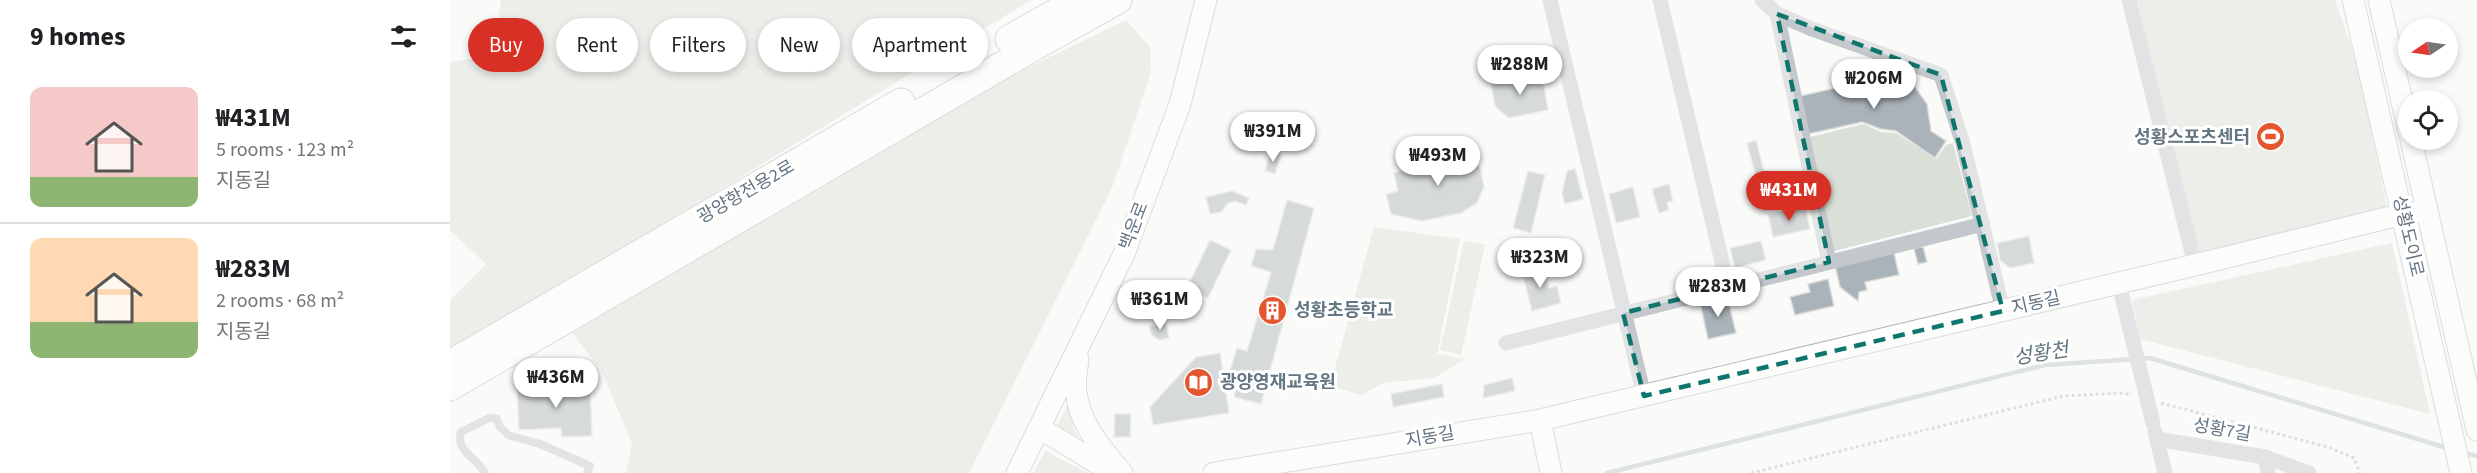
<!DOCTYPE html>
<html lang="en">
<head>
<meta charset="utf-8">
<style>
	:root { --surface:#fff; --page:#f6f6f6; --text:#202124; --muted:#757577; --line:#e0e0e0; --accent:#d93025 }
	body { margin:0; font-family:"Source Sans 3","Noto Sans KR",sans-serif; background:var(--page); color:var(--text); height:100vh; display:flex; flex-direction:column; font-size:22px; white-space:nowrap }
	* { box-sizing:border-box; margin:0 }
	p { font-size:20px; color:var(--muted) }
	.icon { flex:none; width:33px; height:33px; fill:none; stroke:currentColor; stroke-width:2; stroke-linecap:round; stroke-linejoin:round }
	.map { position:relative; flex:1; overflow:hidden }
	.sheet { display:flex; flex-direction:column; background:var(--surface); width:450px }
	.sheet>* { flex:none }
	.guide { position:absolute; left:18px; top:18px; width:570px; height:54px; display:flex; gap:12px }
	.needle { width:39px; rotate:257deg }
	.buttons { position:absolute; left:1948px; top:18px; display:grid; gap:12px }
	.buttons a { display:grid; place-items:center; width:60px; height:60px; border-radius:50%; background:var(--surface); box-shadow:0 3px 9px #0003; font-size:30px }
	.price { position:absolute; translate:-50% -51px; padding:0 14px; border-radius:21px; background:#fff; color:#222; font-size:20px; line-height:39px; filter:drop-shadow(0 2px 3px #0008) }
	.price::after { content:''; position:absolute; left:50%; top:36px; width:18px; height:14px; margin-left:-9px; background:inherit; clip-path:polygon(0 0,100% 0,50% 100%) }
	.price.on { background:var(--accent); color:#fff }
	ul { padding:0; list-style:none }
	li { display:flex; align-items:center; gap:18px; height:150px; padding:0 30px }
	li+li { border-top:2px solid var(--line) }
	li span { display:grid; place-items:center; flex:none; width:168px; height:120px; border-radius:12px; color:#555 }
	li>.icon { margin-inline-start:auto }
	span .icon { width:72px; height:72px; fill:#fffc; stroke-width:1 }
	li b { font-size:26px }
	h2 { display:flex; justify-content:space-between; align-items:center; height:72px; padding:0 30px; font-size:26px }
	.pill { padding:0 21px; border-radius:27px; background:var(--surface); box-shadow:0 3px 9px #0003; font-size:21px; line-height:54px }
	.pill.on { background:var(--accent); color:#fff }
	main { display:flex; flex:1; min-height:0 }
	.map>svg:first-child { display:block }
	.green { fill:#dadfd7 }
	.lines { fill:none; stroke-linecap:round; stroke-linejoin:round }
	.stream { stroke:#bbc7cb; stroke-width:4.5 }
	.building { fill:#aab3b9; stroke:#dcdcda; stroke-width:1.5 }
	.secondary-casing { stroke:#b3babf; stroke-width:23 }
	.highway-casing { stroke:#b4b9bd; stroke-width:29 }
	.path { stroke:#bbbfc2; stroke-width:3; stroke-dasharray:3 3; stroke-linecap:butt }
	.lane { stroke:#c3c8cc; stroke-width:8 }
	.street { stroke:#c3c8cc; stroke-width:15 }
	.secondary { stroke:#fff; stroke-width:21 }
	.highway { stroke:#fff; stroke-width:27 }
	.street-bridge { stroke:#c3c8cc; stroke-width:15 }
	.marked { fill:none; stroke:#0f766e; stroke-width:4.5; stroke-dasharray:12 8; stroke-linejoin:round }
	.labels { text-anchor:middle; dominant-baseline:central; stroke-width:6; stroke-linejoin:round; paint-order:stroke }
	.poi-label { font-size:18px; font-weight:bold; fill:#657683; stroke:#fff; text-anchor:start }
	.street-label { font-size:18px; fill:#657683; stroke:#fff }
	.water-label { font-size:20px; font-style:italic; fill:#60757c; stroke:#fff }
</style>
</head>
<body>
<main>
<section class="sheet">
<h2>9 homes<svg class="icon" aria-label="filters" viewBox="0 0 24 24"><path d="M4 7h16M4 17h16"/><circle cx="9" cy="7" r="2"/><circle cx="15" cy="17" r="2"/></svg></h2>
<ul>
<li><span style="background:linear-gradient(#f6c9c9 75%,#8fb573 0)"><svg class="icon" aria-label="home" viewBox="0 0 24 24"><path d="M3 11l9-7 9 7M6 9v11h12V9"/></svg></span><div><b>₩431M</b><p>5 rooms · 123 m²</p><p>지동길</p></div></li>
<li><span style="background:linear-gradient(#ffd9b3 70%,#8fb573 0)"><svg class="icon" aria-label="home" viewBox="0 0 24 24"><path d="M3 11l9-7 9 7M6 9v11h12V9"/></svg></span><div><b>₩283M</b><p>2 rooms · 68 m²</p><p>지동길</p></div></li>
</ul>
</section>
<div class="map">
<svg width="2027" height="473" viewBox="0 0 2027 473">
	<rect width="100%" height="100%" fill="#fafaf8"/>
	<path class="green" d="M51 0H581L235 211 0 348V300L36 264 0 230V62L43 56Z
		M1687 0H1885L1908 66 1937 209 1748 253Z
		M676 20 700 47 701 72 662 188 519 473H176L182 444 152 371 122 333 550 81Z
		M1413 124 1431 132 1446 133 1486 159 1496 145 1503 143 1522 216 1384 251 1356 138Z
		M924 227 1010 239 987 354 1015 359 984 378 933 383 911 395 880 386Z
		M1014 241 1035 245 1011 355 990 350Z
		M1942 243 1980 414 1690 339 1682 300Z
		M619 403 623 427 629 438 607 426Z
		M595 451 638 473H583Z"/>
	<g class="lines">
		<path class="stream" d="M2014 453 2027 456
			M1157 473 1595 365 1700 358 1997 448"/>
	</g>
	<path class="building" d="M1092 74 1098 110 1059 118 1045 106 1041 84Z
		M1423 74 1444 76 1465 87 1477 104 1481 131 1496 141 1485 158 1446 131 1431 129 1412 122 1358 134 1350 96 1412 82Z
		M1306 140 1317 183 1308 185 1297 143Z
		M1015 144 1017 154 1030 167 1034 187 1027 203 1011 213 972 221 941 214 936 194 948 191 944 173 984 163 981 152Z
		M821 151 831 154 825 174 815 171Z
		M1125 169 1133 199 1115 204 1112 193 1117 171Z
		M1078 171 1095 175 1081 233 1063 228Z
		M1350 183 1354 201 1317 209 1313 191Z
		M1219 184 1223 201 1217 202 1219 210 1209 213 1202 189Z
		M1183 187 1190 217 1166 223 1159 194Z
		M782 191 799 198 796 205 785 201 777 204 771 212 760 214 756 197Z
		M837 200 864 208 811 404 784 397 788 381 779 374 787 348 797 351 821 272 801 266 806 249 823 250Z
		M1355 206 1360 229 1323 237 1318 214Z
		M1579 236 1584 263 1560 268 1550 260 1547 243Z
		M760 240 781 250 758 298 737 288Z
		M1311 241 1316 260 1285 268 1280 248Z
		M1473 246 1477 262 1468 264 1464 249Z
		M1444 253 1449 275 1415 282 1417 290 1409 292 1408 301 1390 287 1385 265Z
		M1094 266 1099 288 1107 286 1111 303 1082 311 1072 271Z
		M1378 279 1384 306 1345 315 1340 297 1360 292 1358 284Z
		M1277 296 1286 333 1258 339 1250 302Z
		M716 323 719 338 709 340 701 334 699 326Z
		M770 353 779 413 703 425 700 407 746 357Z
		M1062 378 1065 391 1033 398 1034 385Z
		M140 384 142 436 112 437 111 428 69 430 67 387Z
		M992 384 994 397 943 407 941 394Z
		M665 414H681L680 437H664Z"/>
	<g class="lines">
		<defs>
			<path id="secondary" d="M1903 0 2011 473
				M1929 0 1959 132
				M1961 140 2027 430
				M628 359C627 369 624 381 626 392 630 425 651 448 672 473
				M1090 420 1101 473
				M590 428 663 473
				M567 473 674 254 730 104 756 0
				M764 473 1090 420 1745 265 1953 214 1977 211"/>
			<path id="highway" d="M559 39 628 0
				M0 364 451 102
				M0 387 582 48 668 0"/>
		</defs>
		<use href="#secondary" class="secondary-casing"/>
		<use href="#highway" class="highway-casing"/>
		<path class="path" d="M1711 403 1878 447 1904 458 1910 473
			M1301 473 1613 396 1673 393 1682 395"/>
		<path class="lane" d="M35 473C27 458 5 451 11 432L39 418 47 419 50 427 58 435 90 444 140 466 137 473"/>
		<path class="street" d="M1100 0 1194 396
			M1210 0 1278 287
			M1312 0 1327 14 1362 29 1491 75 1513 144 1553 311
			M1679 0 1745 265
			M1327 14 1379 262
			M1669 283 1675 309
			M1056 343 1533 224
			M1705 432 1715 473
			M1707 439 1815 457 1818 473
			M1815 457 1859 473"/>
		<use href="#secondary" class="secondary"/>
		<use href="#highway" class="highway"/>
		<path class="street-bridge" d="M1675 309 1703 423"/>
	</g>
	<path d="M0 0H2027V473H0ZM1327 14 1491 75 1553 311 1194 396 1173 313 1379 262Z" fill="#fafaf8" fill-opacity=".55" fill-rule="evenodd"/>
	<path class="marked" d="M1327 14 1491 75 1553 311 1194 396 1173 313 1379 262Z"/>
	<defs>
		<symbol id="stadium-disc" viewBox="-11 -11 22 22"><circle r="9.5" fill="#e4572e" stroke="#fff"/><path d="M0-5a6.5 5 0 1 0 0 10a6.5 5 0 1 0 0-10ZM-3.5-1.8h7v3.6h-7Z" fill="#fff"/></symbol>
		<symbol id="building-disc" viewBox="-11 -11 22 22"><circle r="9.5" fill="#e4572e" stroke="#fff"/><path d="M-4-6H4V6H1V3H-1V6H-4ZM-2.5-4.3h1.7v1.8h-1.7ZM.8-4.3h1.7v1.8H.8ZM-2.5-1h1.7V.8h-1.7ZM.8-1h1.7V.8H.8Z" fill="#fff"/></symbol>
		<symbol id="library-disc" viewBox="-11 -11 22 22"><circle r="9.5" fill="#e4572e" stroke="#fff"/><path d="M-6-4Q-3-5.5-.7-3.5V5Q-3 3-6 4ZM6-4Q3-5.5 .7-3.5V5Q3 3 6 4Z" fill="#fff"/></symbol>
	</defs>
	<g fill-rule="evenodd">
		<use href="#stadium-disc" x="1804" y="120" width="33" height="33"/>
		<use href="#building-disc" x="806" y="294" width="33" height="33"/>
		<use href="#library-disc" x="732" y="366" width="33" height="33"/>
	</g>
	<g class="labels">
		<g class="poi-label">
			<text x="1800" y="137" text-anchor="end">성황스포츠센터</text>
			<text x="844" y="310">성황초등학교</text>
			<text x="770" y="382">광양영재교육원</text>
		</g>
		<g class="street-label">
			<text transform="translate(296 192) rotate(-30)">광양항전용2로</text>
			<text transform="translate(684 226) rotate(-69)">백운로</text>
			<text transform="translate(1958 236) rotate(77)">성황도이로</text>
			<text transform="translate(1586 303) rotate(-13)">지동길</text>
			<text transform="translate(1772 430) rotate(10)">성황7길</text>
			<text transform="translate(980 437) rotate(-10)">지동길</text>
		</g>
		<g class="water-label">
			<text transform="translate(1591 354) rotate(-9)">성황천</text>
		</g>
	</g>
</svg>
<div class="buttons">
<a><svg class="needle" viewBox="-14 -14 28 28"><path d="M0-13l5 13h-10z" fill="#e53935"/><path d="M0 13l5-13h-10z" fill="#757577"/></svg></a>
<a><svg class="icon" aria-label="locate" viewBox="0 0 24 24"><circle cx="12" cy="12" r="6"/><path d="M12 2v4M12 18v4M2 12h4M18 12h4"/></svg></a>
</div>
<b class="price" style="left:1070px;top:96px">₩288M</b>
<b class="price" style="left:1424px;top:110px">₩206M</b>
<b class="price" style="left:823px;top:163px">₩391M</b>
<b class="price" style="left:988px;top:187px">₩493M</b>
<b class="price on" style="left:1339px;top:222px">₩431M</b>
<b class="price" style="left:1090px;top:289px">₩323M</b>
<b class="price" style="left:1268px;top:318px">₩283M</b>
<b class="price" style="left:710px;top:331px">₩361M</b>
<b class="price" style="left:106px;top:409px">₩436M</b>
<div class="guide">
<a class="pill on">Buy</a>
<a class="pill">Rent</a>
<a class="pill">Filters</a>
<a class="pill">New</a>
<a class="pill">Apartment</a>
</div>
</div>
</main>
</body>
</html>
